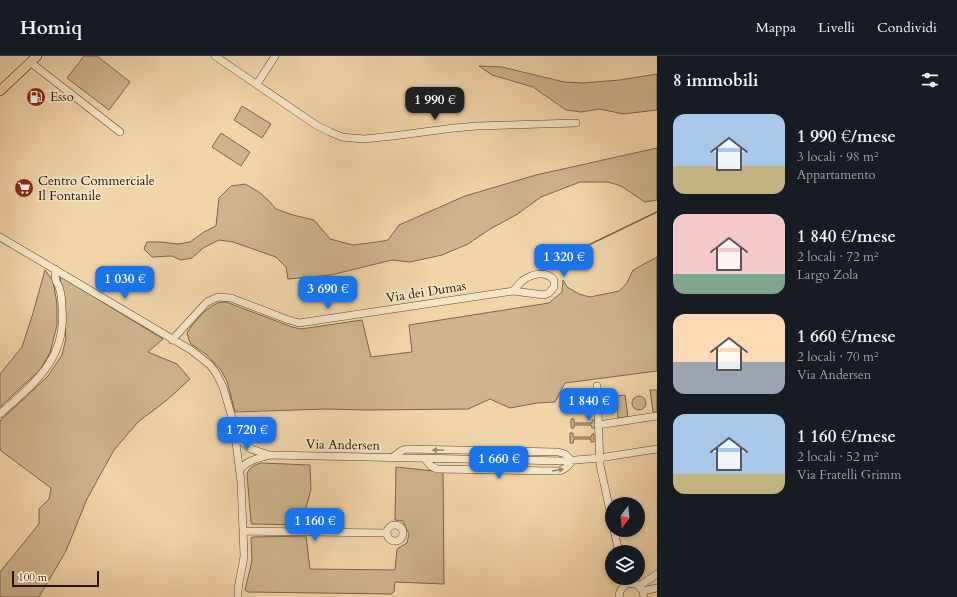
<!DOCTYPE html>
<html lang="it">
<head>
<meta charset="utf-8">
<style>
	:root { --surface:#171b24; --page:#20242c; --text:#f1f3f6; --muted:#9ea1a6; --line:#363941; --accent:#1a73e8 }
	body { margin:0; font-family:Cardo,serif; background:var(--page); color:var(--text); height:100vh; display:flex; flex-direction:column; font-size:15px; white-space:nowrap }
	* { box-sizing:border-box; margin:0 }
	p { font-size:13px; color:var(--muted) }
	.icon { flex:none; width:22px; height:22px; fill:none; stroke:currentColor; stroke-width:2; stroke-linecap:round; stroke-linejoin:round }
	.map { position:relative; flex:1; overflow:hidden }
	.drawer { display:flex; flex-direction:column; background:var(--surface); width:300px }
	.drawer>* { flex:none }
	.needle { width:26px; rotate:196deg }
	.fabs { position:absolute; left:605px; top:441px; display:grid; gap:8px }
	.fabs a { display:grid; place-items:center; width:40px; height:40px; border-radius:50%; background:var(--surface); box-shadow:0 2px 6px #0003; font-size:20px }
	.scale { position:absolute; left:12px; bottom:10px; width:87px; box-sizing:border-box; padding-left:4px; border:2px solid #22150f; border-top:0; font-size:11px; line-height:14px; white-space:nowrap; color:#22150f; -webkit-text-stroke:3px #f6e4c7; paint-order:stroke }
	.price { position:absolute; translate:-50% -34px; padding:0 9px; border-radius:8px; background:var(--accent); color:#fff; font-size:13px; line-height:26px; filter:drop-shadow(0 1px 2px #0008) }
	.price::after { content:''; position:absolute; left:50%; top:24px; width:12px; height:9px; margin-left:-6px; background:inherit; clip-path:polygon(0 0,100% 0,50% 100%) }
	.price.on { background:#222; color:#fff }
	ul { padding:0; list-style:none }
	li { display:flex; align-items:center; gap:12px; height:100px; padding:0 16px }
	li span { display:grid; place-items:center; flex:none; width:112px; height:80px; border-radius:12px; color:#555 }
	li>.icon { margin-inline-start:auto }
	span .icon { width:48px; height:48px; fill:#fffc; stroke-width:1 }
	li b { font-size:17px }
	h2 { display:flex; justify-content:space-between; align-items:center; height:48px; padding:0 16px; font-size:17px }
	header { display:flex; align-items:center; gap:24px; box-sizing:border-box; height:56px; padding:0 20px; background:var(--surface); border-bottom:1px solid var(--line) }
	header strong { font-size:19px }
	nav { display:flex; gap:22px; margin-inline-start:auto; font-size:14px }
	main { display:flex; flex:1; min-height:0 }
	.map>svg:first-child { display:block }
	.green { fill:#ceb48f; stroke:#78644f }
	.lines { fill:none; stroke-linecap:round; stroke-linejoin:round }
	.stream { stroke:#74614c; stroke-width:1.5 }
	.minor-casing { stroke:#564536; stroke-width:8 }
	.major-casing { stroke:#22150f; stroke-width:10 }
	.minor { stroke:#f6e4c7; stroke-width:7 }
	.major { stroke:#f1d5a9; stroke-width:9 }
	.oneway { fill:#978774 }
	.labels { text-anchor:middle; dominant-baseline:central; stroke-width:4; stroke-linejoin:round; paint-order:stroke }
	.poi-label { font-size:13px; fill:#22150f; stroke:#f6e4c7; text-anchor:start }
	.street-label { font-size:13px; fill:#22150f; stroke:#f6e4c7 }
</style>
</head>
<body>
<header>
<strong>Homiq</strong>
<nav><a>Mappa</a><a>Livelli</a><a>Condividi</a></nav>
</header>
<main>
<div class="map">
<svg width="657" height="541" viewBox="0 0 657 541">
	<rect width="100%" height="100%" fill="#f1d5a9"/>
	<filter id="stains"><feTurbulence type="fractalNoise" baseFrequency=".005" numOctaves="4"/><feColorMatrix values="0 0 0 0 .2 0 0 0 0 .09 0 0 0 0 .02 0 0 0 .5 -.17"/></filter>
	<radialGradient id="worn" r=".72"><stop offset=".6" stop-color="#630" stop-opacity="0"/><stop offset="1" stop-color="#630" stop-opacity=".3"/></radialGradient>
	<path class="green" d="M84 0H97L130 26 109 54 67 22Z
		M479 10 502 11 564 26 583 27 620 24 657 18V54L623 58 600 53 581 56 566 54 533 31 492 19Z
		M242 50 271 68 262 82 234 64Z
		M221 77 250 96 241 110 212 91Z
		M657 92V144L645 146 621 130 608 126H580L541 141 516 159 490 173 468 188 442 199 410 206 392 204 331 219 288 223 286 211 276 201 233 186 219 184 203 192 192 202 181 204 172 200 152 201 144 193 147 186H161L178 188 190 186 204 176 216 170 219 142 231 130 245 128 259 136 268 144 276 153 293 159 314 164 330 183 353 189 377 186 388 184 399 169 465 140 536 119Z
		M657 201V315L565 327 555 346 537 347 510 352 490 343 468 353 367 354 326 353 235 356 227 325 221 314 207 299 191 288 189 284 187 277C192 268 206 252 216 248 219 246 222 246 226 246L292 271 301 273 362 264 371 301 412 296 409 269 549 247 562 236 563 224 567 231 579 238 590 241 619 235 627 227 632 216 633 214Z
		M45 214 53 225 57 248V269L50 297 39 315 0 351V318L22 291 33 257Z
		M60 220 163 283 148 296 177 308 190 323 167 344 138 366 114 394 87 443 66 495 39 541H0V516L39 468V453L49 443 51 432 0 394V365L48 320 62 299 66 282Z
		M570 334H573L574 337 592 338V335H594V343H591V340H574V343H570Z
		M650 334H657V356H653Z
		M625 339 628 361 618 362 616 340Z
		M632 347a7 7 0 1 1 14 0a7 7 0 1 1-14 0Z
		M571 348H574V351L592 352V349H595L594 357H591V354H574V357H571Z
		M571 363H574V367H592V364H595V372H592L591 369H574V372H571Z
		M570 377H573V381H591L592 378H594V386H591V383H574L573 387H570Z
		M261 407 310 409 311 434 301 469 255 468H252L251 466 247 418C249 411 255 409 261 407Z
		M396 411 443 416 444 528 395 526 394 536 391 538 248 536 245 534 252 505 251 482 253 481 306 480 310 513 395 514 397 493 407 487 409 478 403 465 395 464Z"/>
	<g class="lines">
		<path class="stream" d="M572 197 657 156"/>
		<defs>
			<path id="minor" d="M215 0 316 69 330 76 342 81 352 82 364 83 393 80 454 72 477 70 576 67
				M30 6 120 76
				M257 28 275 0
				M0 181 191 294 210 309 216 317 223 331 231 358 235 379 241 426 244 499C243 513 237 527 238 541
				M172 284 207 246 218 241 231 242 286 263 299 267 513 235 544 239 549 237 554 231V224C546 214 531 218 522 225 519 228 516 232 513 235
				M597 330 600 409 612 464
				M0 358C34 327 67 303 62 252 62 245 61 237 59 231 57 226 58 229 56 225 55 221 55 217 55 213
				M598 369 657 360
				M235 379 251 393 269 399
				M392 402 401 395 406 393 558 396 565 398 572 405C568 410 564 415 557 415L437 413 431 410 425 403
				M239 414C248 404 258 402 270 399L564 405 599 402 657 393
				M387 477a8 8 0 1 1 16 0a8 8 0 1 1-16 0Z
				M614 474 619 496
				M244 475 387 477
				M639 530 657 518
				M643 535 657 532
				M619 541C620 523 643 523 644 541"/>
			<path id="major" d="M0 35 37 0"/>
		</defs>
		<use href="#minor" class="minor-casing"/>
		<use href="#major" class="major-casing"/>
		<use href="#minor" class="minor"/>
		<use href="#major" class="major"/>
	</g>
	<defs><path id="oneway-solid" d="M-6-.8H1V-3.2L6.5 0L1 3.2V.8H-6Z"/></defs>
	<g class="oneway">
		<use href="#oneway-solid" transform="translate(438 394) rotate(-179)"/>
		<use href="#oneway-solid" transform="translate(558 414) rotate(-9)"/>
	</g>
	<defs>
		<symbol id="fuel-disc" viewBox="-11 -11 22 22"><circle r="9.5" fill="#8f2418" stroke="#f6e4c7"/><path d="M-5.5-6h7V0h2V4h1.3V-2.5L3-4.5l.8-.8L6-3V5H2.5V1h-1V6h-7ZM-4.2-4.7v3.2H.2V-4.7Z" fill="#fff"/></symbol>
		<symbol id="supermarket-disc" viewBox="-11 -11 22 22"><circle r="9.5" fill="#8f2418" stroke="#f6e4c7"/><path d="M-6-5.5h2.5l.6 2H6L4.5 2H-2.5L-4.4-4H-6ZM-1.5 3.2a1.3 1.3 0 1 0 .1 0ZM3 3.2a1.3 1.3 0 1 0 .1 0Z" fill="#fff"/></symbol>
	</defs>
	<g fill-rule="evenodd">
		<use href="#fuel-disc" x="25" y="30" width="22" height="22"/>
		<use href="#supermarket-disc" x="13" y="121" width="22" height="22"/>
	</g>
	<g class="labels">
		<g class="poi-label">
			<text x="50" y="41">Esso</text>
			<text x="38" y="125">Centro Commerciale<tspan x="38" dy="15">Il Fontanile</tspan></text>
		</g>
		<g class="street-label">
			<text transform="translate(426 236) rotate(-9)">Via dei Dumas</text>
			<text transform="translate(343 389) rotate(1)">Via Andersen</text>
		</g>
	</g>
	<rect width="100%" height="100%" filter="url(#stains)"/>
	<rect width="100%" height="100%" fill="url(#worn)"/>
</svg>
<div class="fabs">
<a><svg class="needle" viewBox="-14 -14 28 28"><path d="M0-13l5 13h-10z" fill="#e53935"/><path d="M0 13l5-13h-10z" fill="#9ea1a6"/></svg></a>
<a><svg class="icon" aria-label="layers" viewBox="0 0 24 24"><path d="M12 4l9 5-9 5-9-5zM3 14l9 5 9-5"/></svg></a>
</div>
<div class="scale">100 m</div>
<b class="price on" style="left:435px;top:65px">1 990 €</b>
<b class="price" style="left:564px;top:222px">1 320 €</b>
<b class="price" style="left:125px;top:244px">1 030 €</b>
<b class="price" style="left:328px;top:254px">3 690 €</b>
<b class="price" style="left:589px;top:366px">1 840 €</b>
<b class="price" style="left:247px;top:395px">1 720 €</b>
<b class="price" style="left:499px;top:424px">1 660 €</b>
<b class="price" style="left:315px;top:486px">1 160 €</b>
</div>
<section class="drawer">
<h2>8 immobili<svg class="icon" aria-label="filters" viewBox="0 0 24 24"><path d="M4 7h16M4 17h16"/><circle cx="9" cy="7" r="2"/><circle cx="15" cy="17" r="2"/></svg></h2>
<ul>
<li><span style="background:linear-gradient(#a9c7e8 65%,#c2b280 0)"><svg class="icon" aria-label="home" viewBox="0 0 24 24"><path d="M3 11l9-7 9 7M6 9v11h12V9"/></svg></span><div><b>1 990 €/mese</b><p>3 locali · 98 m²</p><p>Appartamento</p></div></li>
<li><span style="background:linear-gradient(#f6c9c9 75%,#7fa58c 0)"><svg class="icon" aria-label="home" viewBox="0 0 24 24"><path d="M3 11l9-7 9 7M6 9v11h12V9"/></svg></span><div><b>1 840 €/mese</b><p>2 locali · 72 m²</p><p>Largo Zola</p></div></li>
<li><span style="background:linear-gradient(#ffd9b3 60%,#9aa5b1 0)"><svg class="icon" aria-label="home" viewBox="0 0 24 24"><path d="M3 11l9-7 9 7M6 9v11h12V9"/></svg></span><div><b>1 660 €/mese</b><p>2 locali · 70 m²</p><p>Via Andersen</p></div></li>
<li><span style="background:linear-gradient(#a9c7e8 75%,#c2b280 0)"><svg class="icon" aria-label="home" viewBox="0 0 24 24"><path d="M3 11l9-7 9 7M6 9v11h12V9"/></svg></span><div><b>1 160 €/mese</b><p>2 locali · 52 m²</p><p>Via Fratelli Grimm</p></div></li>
</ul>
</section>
</main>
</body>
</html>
